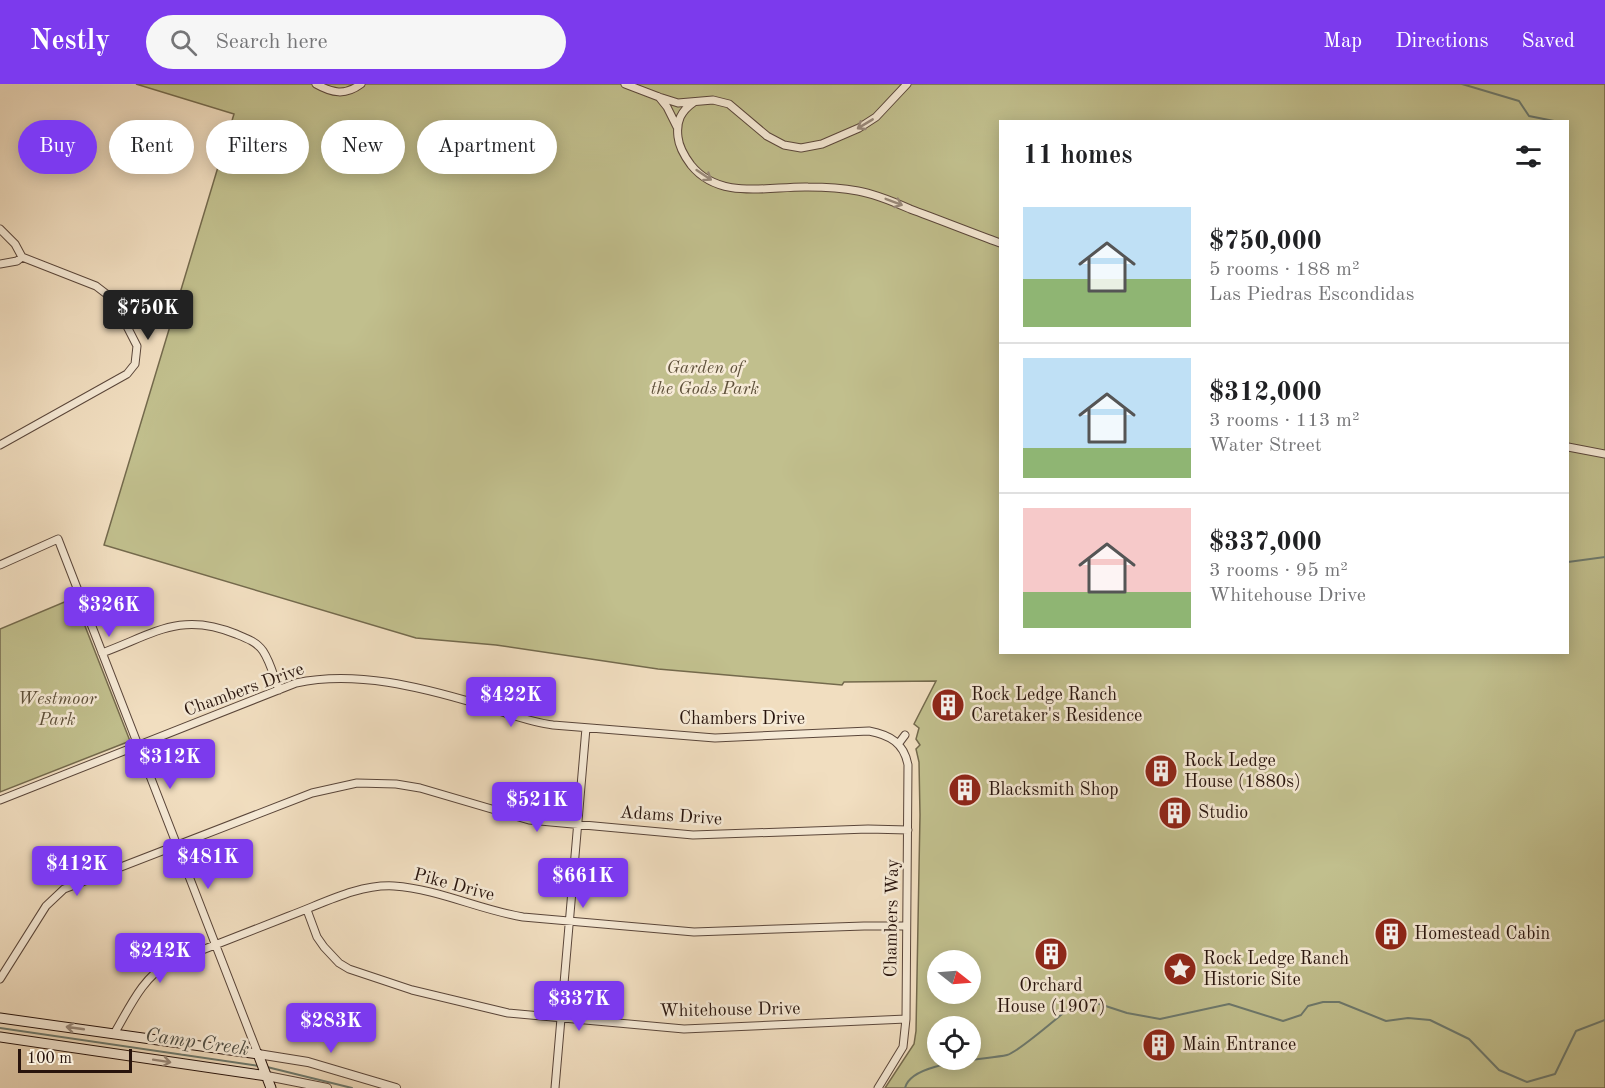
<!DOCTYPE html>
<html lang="en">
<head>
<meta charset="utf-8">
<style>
	:root { --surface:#fff; --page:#f6f6f6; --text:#202124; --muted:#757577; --line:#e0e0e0; --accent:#7c3aed }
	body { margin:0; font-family:"Old Standard TT",serif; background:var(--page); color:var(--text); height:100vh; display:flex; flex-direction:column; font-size:22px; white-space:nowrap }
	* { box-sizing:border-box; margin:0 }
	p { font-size:20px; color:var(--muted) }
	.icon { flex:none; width:33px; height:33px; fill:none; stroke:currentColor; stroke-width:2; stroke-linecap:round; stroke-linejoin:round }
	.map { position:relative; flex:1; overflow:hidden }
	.sheet { position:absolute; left:999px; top:36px; width:570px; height:534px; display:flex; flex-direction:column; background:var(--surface); border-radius:0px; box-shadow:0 3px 15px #0003 }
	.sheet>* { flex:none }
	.top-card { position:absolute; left:18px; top:36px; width:570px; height:54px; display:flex; gap:12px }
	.needle { width:39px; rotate:107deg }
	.fabs { position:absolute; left:927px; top:866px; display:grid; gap:12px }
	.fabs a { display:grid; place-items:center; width:54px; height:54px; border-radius:50%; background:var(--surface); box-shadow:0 3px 15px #0003; font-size:30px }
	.scale { position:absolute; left:18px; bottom:15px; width:114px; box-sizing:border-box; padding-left:6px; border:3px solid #28140d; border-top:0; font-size:16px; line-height:21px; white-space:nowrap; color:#28140d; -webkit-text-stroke:4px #f6ead6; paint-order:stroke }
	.price { position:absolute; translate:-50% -51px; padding:0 14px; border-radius:6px; background:var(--accent); color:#fff; font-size:20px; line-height:39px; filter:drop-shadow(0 2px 3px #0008) }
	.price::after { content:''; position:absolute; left:50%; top:36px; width:18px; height:14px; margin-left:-9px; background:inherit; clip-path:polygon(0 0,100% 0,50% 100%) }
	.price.current { background:#222; color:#fff }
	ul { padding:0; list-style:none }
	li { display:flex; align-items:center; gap:18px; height:150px; padding:0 24px }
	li+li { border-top:2px solid var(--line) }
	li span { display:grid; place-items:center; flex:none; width:168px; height:120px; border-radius:0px; color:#555 }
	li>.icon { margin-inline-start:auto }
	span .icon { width:72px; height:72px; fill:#fffc; stroke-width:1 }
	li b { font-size:26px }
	h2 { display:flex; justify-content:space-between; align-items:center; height:72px; padding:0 24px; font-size:26px }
	.pill { padding:0 21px; border-radius:27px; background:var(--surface); box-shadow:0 3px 15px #0003; font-size:21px; line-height:54px }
	.pill.current { background:var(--accent); color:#fff }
	header { display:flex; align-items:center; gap:36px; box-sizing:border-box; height:84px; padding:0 30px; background:var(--accent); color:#fff }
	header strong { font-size:28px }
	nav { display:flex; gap:33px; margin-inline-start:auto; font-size:21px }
	.search { width:420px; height:54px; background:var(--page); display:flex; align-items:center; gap:15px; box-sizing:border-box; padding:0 21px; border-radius:33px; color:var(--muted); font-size:22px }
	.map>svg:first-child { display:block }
	.green { fill:#c1bf8d; stroke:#746a4d; stroke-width:1.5; fill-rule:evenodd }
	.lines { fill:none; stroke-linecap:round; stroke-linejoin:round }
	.stream { stroke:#6d796d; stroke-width:2 }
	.minor-casing { stroke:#5a463a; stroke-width:9 }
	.tertiary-casing { stroke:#5a463a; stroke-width:10 }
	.secondary-casing { stroke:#28140d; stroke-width:11 }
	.minor { stroke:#f6ead6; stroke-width:7 }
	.tertiary { stroke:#f6ead6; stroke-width:8 }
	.secondary { stroke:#f6ead6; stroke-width:9 }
	.oneway { stroke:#998a7c }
	.labels { text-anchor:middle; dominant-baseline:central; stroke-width:5; stroke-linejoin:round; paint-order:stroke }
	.park-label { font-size:18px; font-style:italic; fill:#5e503a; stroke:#f6ead6 }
	.street-label { font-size:18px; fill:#28140d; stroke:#f6ead6 }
	.poi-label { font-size:18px; fill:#28140d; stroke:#f6ead6; text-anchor:start }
	.water-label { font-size:20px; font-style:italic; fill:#504f45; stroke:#f6ead6 }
</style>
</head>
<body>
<header>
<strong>Nestly</strong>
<div class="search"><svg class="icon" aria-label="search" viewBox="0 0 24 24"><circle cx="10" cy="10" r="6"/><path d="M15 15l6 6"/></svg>Search here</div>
<nav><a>Map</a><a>Directions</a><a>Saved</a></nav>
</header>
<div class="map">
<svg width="1605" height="1004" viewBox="0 0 1605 1004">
	<rect width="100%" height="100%" fill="#f1dec0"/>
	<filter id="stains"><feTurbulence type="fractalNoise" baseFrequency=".00333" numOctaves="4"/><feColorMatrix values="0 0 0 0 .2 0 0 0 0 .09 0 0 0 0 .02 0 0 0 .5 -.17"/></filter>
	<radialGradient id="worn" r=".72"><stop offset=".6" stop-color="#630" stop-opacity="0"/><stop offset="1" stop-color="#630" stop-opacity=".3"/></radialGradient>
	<path class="green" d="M136 0H1605V1004H885L914 960 916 947 920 731 919 678 916 665 920 661 916 655 919 644 914 640 936 597 844 598 842 601 658 585 496 561 416 554 104 461 234 30ZM1000 38H1568V568H1000ZM938 876H970V909H938ZM938 942H970V975H938Z
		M74 514 130 657 0 708V545Z"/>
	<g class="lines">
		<path class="stream" d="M1462 0 1519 17 1529 32 1559 38
			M1568 478 1605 473
			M0 944 259 982
			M267 983 352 1004
			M905 1004C911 977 985 976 1007 971 1019 968 1069 924 1081 914L1127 929 1160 935 1229 920 1283 937 1301 931 1308 922 1323 918H1339L1386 937 1408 934 1430 936 1469 955 1499 986 1527 998 1555 990 1576 947 1605 936"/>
		<defs>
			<path id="minor" d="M316 0C332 9 345 12 361 0
				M625 0 659 13 678 19 713 16 729 20 767 52 784 61 801 64 822 60 859 44 876 33 907 0
				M659 13 667 23 677 43
				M694 18C681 27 676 37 678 53 679 63 685 73 691 81 720 117 769 102 808 103 824 103 842 104 858 107 876 110 894 118 910 125 940 136 970 148 1000 159
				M0 145 15 160 22 173 96 202 113 215 137 262 135 280 127 290 0 361
				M0 180 17 177 22 173
				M1568 363 1605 370
				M0 481 58 455 258 970
				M102 569C154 550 180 527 236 550 246 554 257 558 263 567 271 579 274 594 279 606
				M899 659 905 651
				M0 716 296 599C355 586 421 603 478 620 503 628 528 638 553 641L715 654 869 647C890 651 904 659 908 681L906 935 903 963 878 1004
				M307 826 317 853 324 863 339 879 349 885 412 906 508 929 684 945 906 935
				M0 895 46 822 64 805 312 709 357 699 396 700 420 704 529 736 693 751 868 745 908 746
				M114 950C130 923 142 894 169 879 209 863 249 848 289 832 322 820 358 800 394 802 438 805 480 826 523 833L694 848 864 842H906
				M555 1004 586 644"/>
			<path id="tertiary" d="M258 970 308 978 396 1004
				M267 992 327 1004"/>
			<path id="secondary" d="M0 934 258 970 271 1004
				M0 953 267 992"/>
		</defs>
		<use href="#minor" class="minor-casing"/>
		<use href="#tertiary" class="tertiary-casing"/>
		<use href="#secondary" class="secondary-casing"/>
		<use href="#minor" class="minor"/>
		<use href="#tertiary" class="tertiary"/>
		<use href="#secondary" class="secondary"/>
	</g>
	<defs><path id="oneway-shaft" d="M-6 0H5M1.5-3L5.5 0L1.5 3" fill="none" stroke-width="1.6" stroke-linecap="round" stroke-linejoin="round" transform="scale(1.5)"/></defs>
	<g class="oneway">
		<use href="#oneway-shaft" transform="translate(865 40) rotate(149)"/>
		<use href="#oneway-shaft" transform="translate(704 91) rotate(34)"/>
		<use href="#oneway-shaft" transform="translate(894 118) rotate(21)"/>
		<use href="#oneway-shaft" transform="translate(75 944) rotate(-172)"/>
		<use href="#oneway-shaft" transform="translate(162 977) rotate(9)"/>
	</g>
	<defs>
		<symbol id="building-disc" viewBox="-11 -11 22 22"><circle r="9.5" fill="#8f2418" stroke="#f6ead6"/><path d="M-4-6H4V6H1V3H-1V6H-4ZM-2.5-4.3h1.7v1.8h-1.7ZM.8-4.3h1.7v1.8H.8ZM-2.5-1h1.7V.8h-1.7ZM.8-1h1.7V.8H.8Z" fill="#fff"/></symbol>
		<symbol id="sight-disc" viewBox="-11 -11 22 22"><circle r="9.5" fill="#8f2418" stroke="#f6ead6"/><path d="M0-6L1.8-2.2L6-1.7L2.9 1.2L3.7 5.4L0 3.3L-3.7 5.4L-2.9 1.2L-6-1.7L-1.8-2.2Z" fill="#fff"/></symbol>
	</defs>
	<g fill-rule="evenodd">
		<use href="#building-disc" x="929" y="602" width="38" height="38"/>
		<use href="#building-disc" x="1142" y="668" width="38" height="38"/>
		<use href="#building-disc" x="946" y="687" width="38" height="38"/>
		<use href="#building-disc" x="1156" y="710" width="38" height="38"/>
		<use href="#building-disc" x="1372" y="831" width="38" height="38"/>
		<use href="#building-disc" x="1032" y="851" width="38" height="38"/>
		<use href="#sight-disc" x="1161" y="866" width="38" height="38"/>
		<use href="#building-disc" x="1140" y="942" width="38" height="38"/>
	</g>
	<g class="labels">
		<g class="park-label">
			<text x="705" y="284">Garden of<tspan x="705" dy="21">the Gods Park</tspan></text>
			<text x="57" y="615">Westmoor<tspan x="57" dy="21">Park</tspan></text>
		</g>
		<g class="street-label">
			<text transform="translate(244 606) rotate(-20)">Chambers Drive</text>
			<text x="742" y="635">Chambers Drive</text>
			<text transform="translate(671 732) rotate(4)">Adams Drive</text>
			<text transform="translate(454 801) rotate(15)">Pike Drive</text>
			<text transform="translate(892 834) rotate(-89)">Chambers Way</text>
			<text transform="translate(730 926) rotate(-1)">Whitehouse Drive</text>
		</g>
		<g class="poi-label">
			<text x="971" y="611">Rock Ledge Ranch<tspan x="971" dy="21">Caretaker's Residence</tspan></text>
			<text x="1184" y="677">Rock Ledge<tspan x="1184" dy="21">House (1880s)</tspan></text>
			<text x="988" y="706">Blacksmith Shop</text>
			<text x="1198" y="729">Studio</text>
			<text x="1414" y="850">Homestead Cabin</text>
			<text x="1203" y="875">Rock Ledge Ranch<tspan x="1203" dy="21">Historic Site</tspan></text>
			<text x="1051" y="902" text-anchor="middle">Orchard<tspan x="1051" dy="21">House (1907)</tspan></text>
			<text x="1182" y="961">Main Entrance</text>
		</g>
		<g class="water-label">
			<text transform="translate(197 959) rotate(8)">Camp Creek</text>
		</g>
	</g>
	<rect width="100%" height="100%" filter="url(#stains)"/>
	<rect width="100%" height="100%" fill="url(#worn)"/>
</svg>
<div class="fabs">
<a><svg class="needle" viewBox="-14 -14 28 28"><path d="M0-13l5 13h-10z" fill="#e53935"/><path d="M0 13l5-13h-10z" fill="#757577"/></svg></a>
<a><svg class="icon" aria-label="locate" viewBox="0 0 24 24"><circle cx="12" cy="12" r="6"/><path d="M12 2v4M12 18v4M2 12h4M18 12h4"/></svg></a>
</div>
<div class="scale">100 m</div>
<b class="price current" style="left:148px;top:257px">$750K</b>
<b class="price" style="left:109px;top:554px">$326K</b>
<b class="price" style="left:511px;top:644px">$422K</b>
<b class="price" style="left:170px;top:706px">$312K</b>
<b class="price" style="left:537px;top:749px">$521K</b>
<b class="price" style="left:208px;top:806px">$481K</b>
<b class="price" style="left:77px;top:813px">$412K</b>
<b class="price" style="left:583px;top:825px">$661K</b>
<b class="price" style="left:160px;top:900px">$242K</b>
<b class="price" style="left:579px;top:948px">$337K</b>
<b class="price" style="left:331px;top:970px">$283K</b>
<div class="top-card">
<a class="pill current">Buy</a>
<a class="pill">Rent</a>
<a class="pill">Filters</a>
<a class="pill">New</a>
<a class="pill">Apartment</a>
</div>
<section class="sheet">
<h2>11 homes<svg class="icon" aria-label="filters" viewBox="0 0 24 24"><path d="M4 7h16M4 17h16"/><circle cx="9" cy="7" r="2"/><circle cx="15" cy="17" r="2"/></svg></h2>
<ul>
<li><span style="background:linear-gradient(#bfe0f5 60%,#8fb573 0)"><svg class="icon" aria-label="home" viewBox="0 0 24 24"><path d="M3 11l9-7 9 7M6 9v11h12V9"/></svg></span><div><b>$750,000</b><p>5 rooms · 188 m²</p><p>Las Piedras Escondidas</p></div></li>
<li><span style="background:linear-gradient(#bfe0f5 75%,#8fb573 0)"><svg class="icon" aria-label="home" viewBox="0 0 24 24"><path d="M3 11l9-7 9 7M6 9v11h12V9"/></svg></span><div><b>$312,000</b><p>3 rooms · 113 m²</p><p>Water Street</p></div></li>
<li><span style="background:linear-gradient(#f6c9c9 70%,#8fb573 0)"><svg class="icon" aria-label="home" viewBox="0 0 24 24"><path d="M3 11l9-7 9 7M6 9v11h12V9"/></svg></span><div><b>$337,000</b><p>3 rooms · 95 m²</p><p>Whitehouse Drive</p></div></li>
</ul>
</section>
</div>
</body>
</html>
